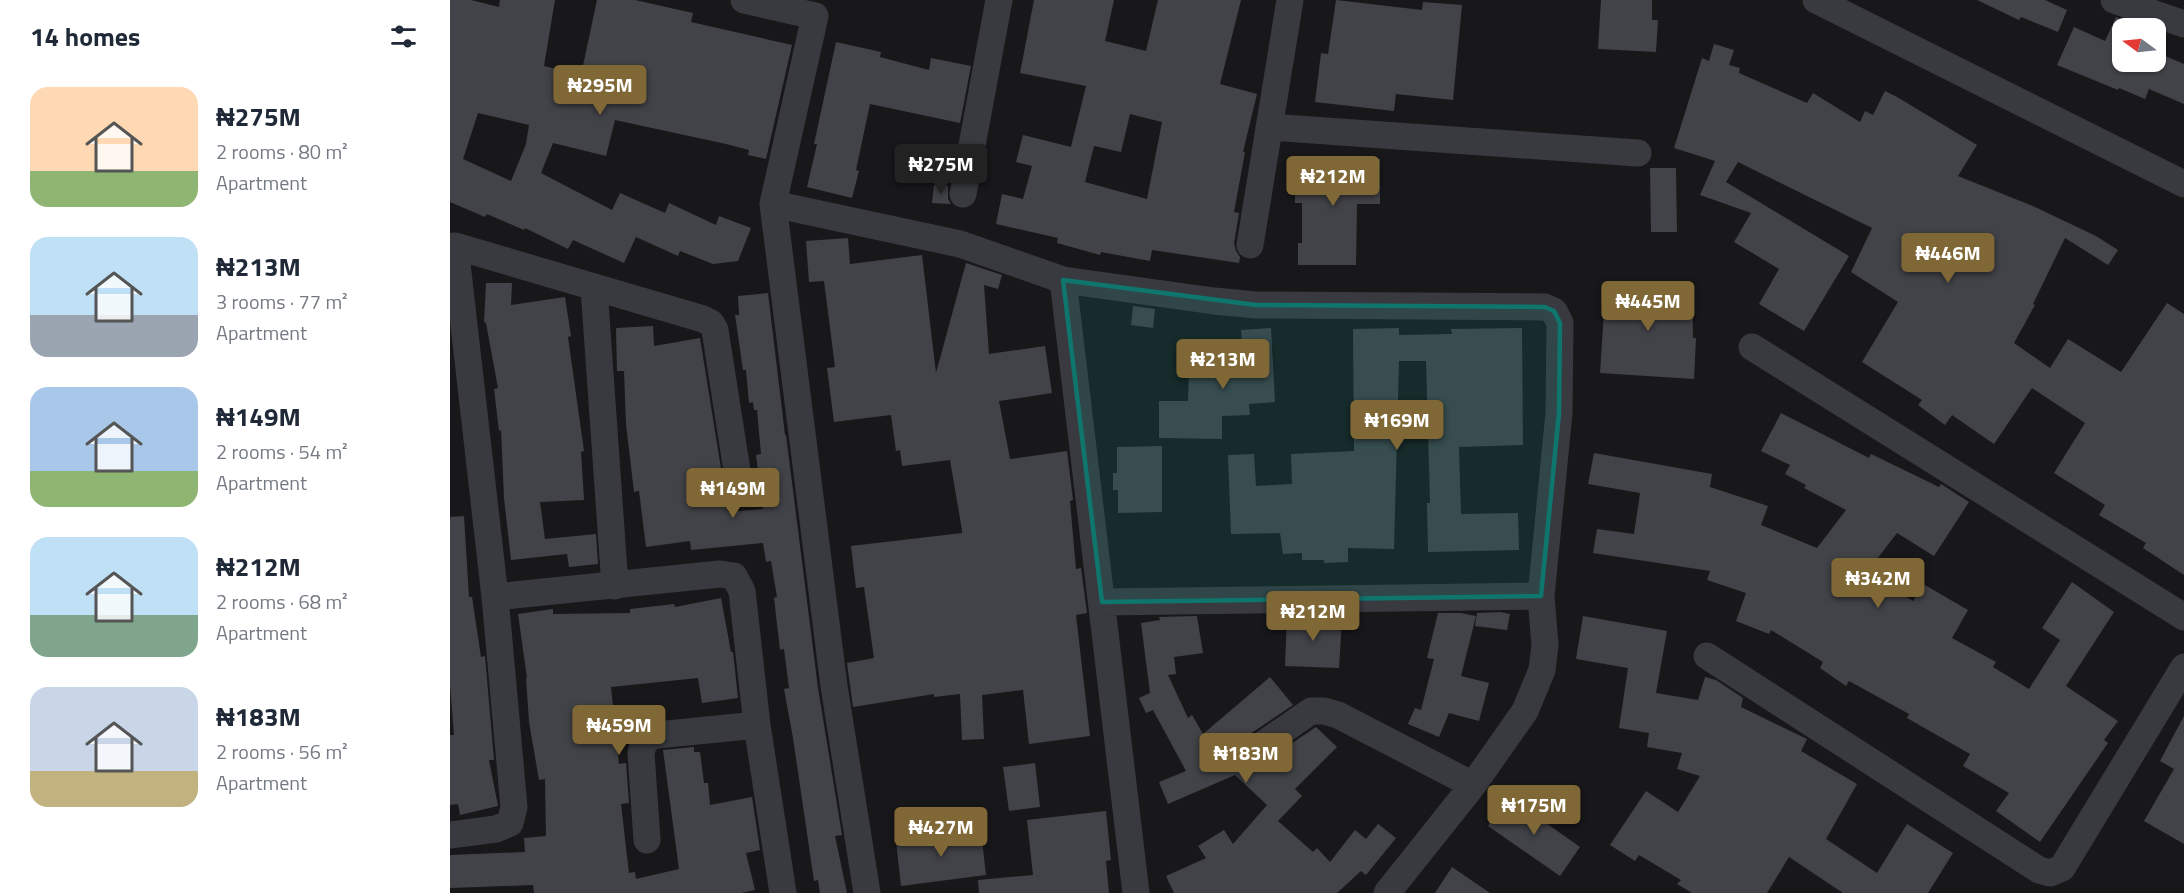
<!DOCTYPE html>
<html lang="en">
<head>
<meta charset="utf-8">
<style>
	:root { --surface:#fff; --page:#f2f2f3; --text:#1f2937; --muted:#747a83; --accent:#806836 }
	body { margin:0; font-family:"Titillium Web",sans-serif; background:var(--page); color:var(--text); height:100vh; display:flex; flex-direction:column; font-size:22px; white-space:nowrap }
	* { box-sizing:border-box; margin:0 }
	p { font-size:20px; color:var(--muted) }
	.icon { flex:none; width:33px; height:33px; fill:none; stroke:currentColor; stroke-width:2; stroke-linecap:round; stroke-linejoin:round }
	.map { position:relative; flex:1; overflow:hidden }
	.sheet { display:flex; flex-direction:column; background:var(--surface); width:450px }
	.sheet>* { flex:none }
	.needle { width:39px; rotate:285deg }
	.tools { position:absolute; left:1662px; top:18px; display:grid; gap:12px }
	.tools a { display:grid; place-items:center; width:54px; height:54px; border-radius:12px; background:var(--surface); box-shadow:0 2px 4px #0004; font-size:30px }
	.price { position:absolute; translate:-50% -51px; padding:0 14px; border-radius:6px; background:var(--accent); color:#fff; font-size:20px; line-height:39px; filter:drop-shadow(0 2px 3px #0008) }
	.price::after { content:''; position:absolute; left:50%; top:36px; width:18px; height:14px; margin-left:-9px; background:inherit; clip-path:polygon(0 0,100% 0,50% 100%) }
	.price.current { background:#222; color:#fff }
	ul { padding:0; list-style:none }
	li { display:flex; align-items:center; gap:18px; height:150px; padding:0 30px }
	li span { display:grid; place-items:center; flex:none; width:168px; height:120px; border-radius:18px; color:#555 }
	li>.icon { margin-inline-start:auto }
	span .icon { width:72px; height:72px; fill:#fffc; stroke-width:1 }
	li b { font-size:26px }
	h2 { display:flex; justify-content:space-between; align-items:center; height:72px; padding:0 30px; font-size:26px }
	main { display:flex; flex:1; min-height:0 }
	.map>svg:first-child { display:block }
	.building { fill:#424348; fill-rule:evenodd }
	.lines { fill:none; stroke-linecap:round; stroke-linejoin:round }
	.minor { stroke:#393a40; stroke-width:27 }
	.marked { fill:#0f766e; fill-opacity:0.2; stroke:#0f766e; stroke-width:4.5; stroke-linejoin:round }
</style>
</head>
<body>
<main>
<section class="sheet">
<h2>14 homes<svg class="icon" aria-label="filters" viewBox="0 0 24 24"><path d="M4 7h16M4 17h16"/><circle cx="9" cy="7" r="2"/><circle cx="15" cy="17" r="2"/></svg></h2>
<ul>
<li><span style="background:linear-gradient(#ffd9b3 70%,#8fb573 0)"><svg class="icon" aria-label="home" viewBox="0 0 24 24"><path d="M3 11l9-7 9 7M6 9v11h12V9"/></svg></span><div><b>₦275M</b><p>2 rooms · 80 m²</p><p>Apartment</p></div></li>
<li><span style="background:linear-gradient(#bfe0f5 65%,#9aa5b1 0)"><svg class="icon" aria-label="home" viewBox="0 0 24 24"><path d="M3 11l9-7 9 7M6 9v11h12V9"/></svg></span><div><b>₦213M</b><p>3 rooms · 77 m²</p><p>Apartment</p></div></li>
<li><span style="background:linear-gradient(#a9c7e8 70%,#8fb573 0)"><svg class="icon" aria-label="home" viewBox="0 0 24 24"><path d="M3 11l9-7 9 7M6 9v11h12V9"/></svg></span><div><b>₦149M</b><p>2 rooms · 54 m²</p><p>Apartment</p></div></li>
<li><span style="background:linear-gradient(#bfe0f5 65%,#7fa58c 0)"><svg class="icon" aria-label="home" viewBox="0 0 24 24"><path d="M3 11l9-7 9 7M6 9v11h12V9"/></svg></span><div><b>₦212M</b><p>2 rooms · 68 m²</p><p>Apartment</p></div></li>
<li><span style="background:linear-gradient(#c9d6e8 70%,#c2b280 0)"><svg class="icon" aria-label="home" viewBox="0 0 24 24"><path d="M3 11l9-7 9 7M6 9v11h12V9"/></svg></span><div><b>₦183M</b><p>2 rooms · 56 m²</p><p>Apartment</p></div></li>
</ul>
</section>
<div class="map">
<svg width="1734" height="893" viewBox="0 0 1734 893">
	<rect width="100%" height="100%" fill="#18181b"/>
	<path class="building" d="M0 0H21L49 7 50 0H105L94 66 131 75 147 0H185L243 13 241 22 342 45 316 159 298 155 299 150 276 144 165 120 156 156 103 143 91 173 162 210 170 193 215 213 219 203 266 225 269 216 301 228 288 261 263 264 230 251 228 256 186 237 174 263 123 240 118 249 75 228 74 230 37 214 35 217 0 202ZM28 113 79 125 76 144 61 181 13 159Z
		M584 0H664L655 41 696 51 708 0H791L770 84 807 94 793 152H795L784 212 789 213 784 243 786 251 790 257 789 263 702 250 700 261 651 252 650 255 607 243 608 238 546 224 552 194 573 199 582 166 566 162 573 135 621 147 636 86 570 73ZM680 114 712 122 697 199 635 182 644 146 671 152Z
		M886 0 972 10 973 2 1012 5 1003 100 946 94 944 111 865 102 871 53 878 54Z
		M1151 0H1202V20H1208L1206 52 1148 49Z
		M1527 0H1595L1617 10 1608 32 1571 17 1569 20Z
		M1666 17 1672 20V62H1706V52L1734 64V104L1699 89 1695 99 1669 88 1668 90 1607 65 1624 27 1655 41Z
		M386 42 431 52 430 57 479 70 481 58 521 66 510 123 420 104 406 170 409 171 402 198 357 187 367 144H364Z
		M1264 44 1284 50 1279 65 1290 68 1289 73 1357 103 1363 93 1410 122 1415 111 1423 115 1435 91 1447 97 1527 145 1508 176 1585 207 1646 236 1668 250 1658 265 1615 238 1583 304 1585 305 1564 343 1600 368 1618 339 1671 372 1717 303 1734 314V575L1693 548 1696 543 1649 515 1655 505 1604 473 1635 423 1582 388 1544 444 1502 415 1495 425 1468 405 1472 400 1412 362 1448 302 1401 272 1422 228 1288 162 1276 182 1399 256 1354 331 1309 304 1329 269 1284 242 1301 213 1250 195 1265 161 1224 148 1252 58 1259 61Z
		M845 159H930V204H907L906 265H848V243H852V203H845Z
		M1200 168H1226L1227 232H1201Z
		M484 185 498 186V199L501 204 482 203Z
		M398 238 400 264 472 255 486 373 516 263 552 275 548 289 534 285 539 354 595 346 602 393 549 401 560 459 617 451 623 500 620 501 626 569 631 568 637 613 626 615 640 736 579 744 573 690 532 695 534 739 512 740 510 694 484 697V694L403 707 397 663 424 658 414 587 406 588 401 546 512 533V530L500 460 452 466 450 450 446 451 441 415 384 422 377 368 385 367 374 281 359 282 356 241Z
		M36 283H62L61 305 115 297 121 336 118 337 134 451 131 452 134 500 90 502 95 539 146 534 148 564 119 567 117 554 61 560 54 498 51 430 49 431 44 389 48 388 36 323 34 322Z
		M1242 287 1243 338H1246L1244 379 1150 373 1154 312H1152L1151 289Z
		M318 293 335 435H336L368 688 392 835 385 836 397 893H370L368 880 364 881 343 738 334 689 339 688 334 649 330 650 324 598 327 597 321 561 316 562 313 543 241 550 240 541 196 547 189 491 184 492 176 424 174 371H167L166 328 203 326 204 346 250 338 278 512 313 509 306 455 311 454 307 410H304L303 402 299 403 296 370H293L285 315H289L288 296Z
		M683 306 705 309 703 328 681 325Z
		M821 328 825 402 799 404 800 415 772 416V439L709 438V401H738L739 369 777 370 775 345H792L791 330Z
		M949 328V335L1002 334 1001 329 1072 328 1073 445 1009 447 1011 514 1068 513 1069 550 978 552 977 503H980L976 361H949L944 549 898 548V562L874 563V560H852V553L833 554 830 533 781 534 778 455 804 454 806 486 842 484 841 454 904 451 903 329Z
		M1331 413 1419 458 1421 454 1489 487 1491 484 1519 502 1484 556 1447 533 1417 572 1463 601 1473 584 1518 610 1502 638 1546 662 1543 667 1579 689 1610 640 1592 628 1622 582 1664 612 1616 686 1668 721 1654 740 1658 743 1590 842 1546 811 1559 793 1513 766 1520 754 1457 718 1459 714 1399 681 1396 686 1370 668 1373 662 1321 630 1319 634 1286 621 1296 593 1257 580 1260 571 1143 553 1147 529 1184 534 1190 493 1138 484 1144 453 1262 474 1260 487 1318 506 1311 525 1367 548 1396 510 1354 488 1356 485 1335 474 1340 465 1311 451Z
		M712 446V512L668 513V490H663V473H667V447Z
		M14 516 19 597H22L31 657 35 656 44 760H39L48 806 10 815 8 804 0 805V735H4L0 685V517Z
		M271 598 281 652H283L288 698 252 703 248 678 161 687 169 764 176 763 179 803 171 804 179 873 185 872 186 879 229 869 213 750 244 747V752H250L254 783H258L260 805 302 797 310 850 296 853 305 890 291 893H84L83 885 0 888V855L75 852 74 838 96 836 95 779 89 780 79 722 76 678H77L68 614 103 609V614L180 613V609L224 604 225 607Z
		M1050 612 1060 614 1057 630 1025 626 1027 613Z
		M988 613H1011L1026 616 1011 676 1039 683 1029 721 999 713 989 737 958 724 965 708 971 710 984 659 977 658Z
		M747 616 753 653 724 657 726 674 718 675 738 718 742 715 753 734 820 677 843 705 800 734 795 740 793 748 796 756 802 761 810 763 817 760 866 727 887 747 845 789 852 796 828 821 863 852 867 848 880 862 905 830 916 839 928 824 946 838 916 875 911 871 887 893H724L716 876 756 858 748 846 774 830 783 844 817 805 785 775 718 804 709 782 736 771 703 710 696 713 689 698 700 693 691 623 710 620 709 617Z
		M837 616 892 619 889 668 835 666Z
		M1133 616 1217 631 1206 693 1248 700 1255 677 1266 680 1293 698 1291 707 1357 739 1351 751 1407 784 1376 839 1427 873 1457 824 1503 853 1478 893H1393L1339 857 1317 893H1242L1227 884 1231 880 1189 855 1185 861 1160 845 1196 791 1228 812 1250 776 1227 769 1232 753 1197 747 1199 733 1169 728 1178 668 1126 659Z
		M1734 716V844L1694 821 1724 769 1710 761Z
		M585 763 590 807 559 811 553 767Z
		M1059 797 1130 847 1110 876 1038 826Z
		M656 811 661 860 656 861 659 893H529L528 880 583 875 577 820Z
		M531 831 536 875 451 886 446 841Z
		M1002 867 1040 893H985Z"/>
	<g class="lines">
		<path class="minor" d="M294 0 365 16 323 204
			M1366 0 1734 184
			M1664 0 1734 24
			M819 127 1188 153
			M513 194 549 0
			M800 245 840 0
			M613 280 764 301 806 305 1095 307 1104 311 1110 323 1109 413 1091 596 1095 645 1092 670 1075 711 1023 785 937 893
			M144 288 165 586
			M1302 347 1734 617
			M45 597 270 574 284 576 292 591 307 725 333 893
			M652 602 1091 596
			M1257 656 1589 870 1600 873 1612 868 1734 667
			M809 747 861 711H874L888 715 1023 785
			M0 835 46 829 60 823 64 807 45 597 5 246 253 319 261 323 265 330 290 490
			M197 840 191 753 195 739 207 735 307 725
			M417 893 384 686 323 204 510 244 613 280 686 893"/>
	</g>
	<path class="marked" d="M613 280 806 305 1095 307 1104 311 1110 323 1109 413 1091 596 652 602Z"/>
</svg>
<div class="tools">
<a><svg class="needle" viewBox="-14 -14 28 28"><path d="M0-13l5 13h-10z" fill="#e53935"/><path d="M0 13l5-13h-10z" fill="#747a83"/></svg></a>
</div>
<b class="price" style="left:150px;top:116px">₦295M</b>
<b class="price current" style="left:491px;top:195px">₦275M</b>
<b class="price" style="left:883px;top:207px">₦212M</b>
<b class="price" style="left:1498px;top:284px">₦446M</b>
<b class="price" style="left:1198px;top:332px">₦445M</b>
<b class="price" style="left:773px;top:390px">₦213M</b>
<b class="price" style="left:947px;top:451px">₦169M</b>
<b class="price" style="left:283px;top:519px">₦149M</b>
<b class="price" style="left:1428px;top:609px">₦342M</b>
<b class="price" style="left:863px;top:642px">₦212M</b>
<b class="price" style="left:169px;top:756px">₦459M</b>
<b class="price" style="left:796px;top:784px">₦183M</b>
<b class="price" style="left:1084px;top:836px">₦175M</b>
<b class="price" style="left:491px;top:858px">₦427M</b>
</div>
</main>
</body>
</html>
